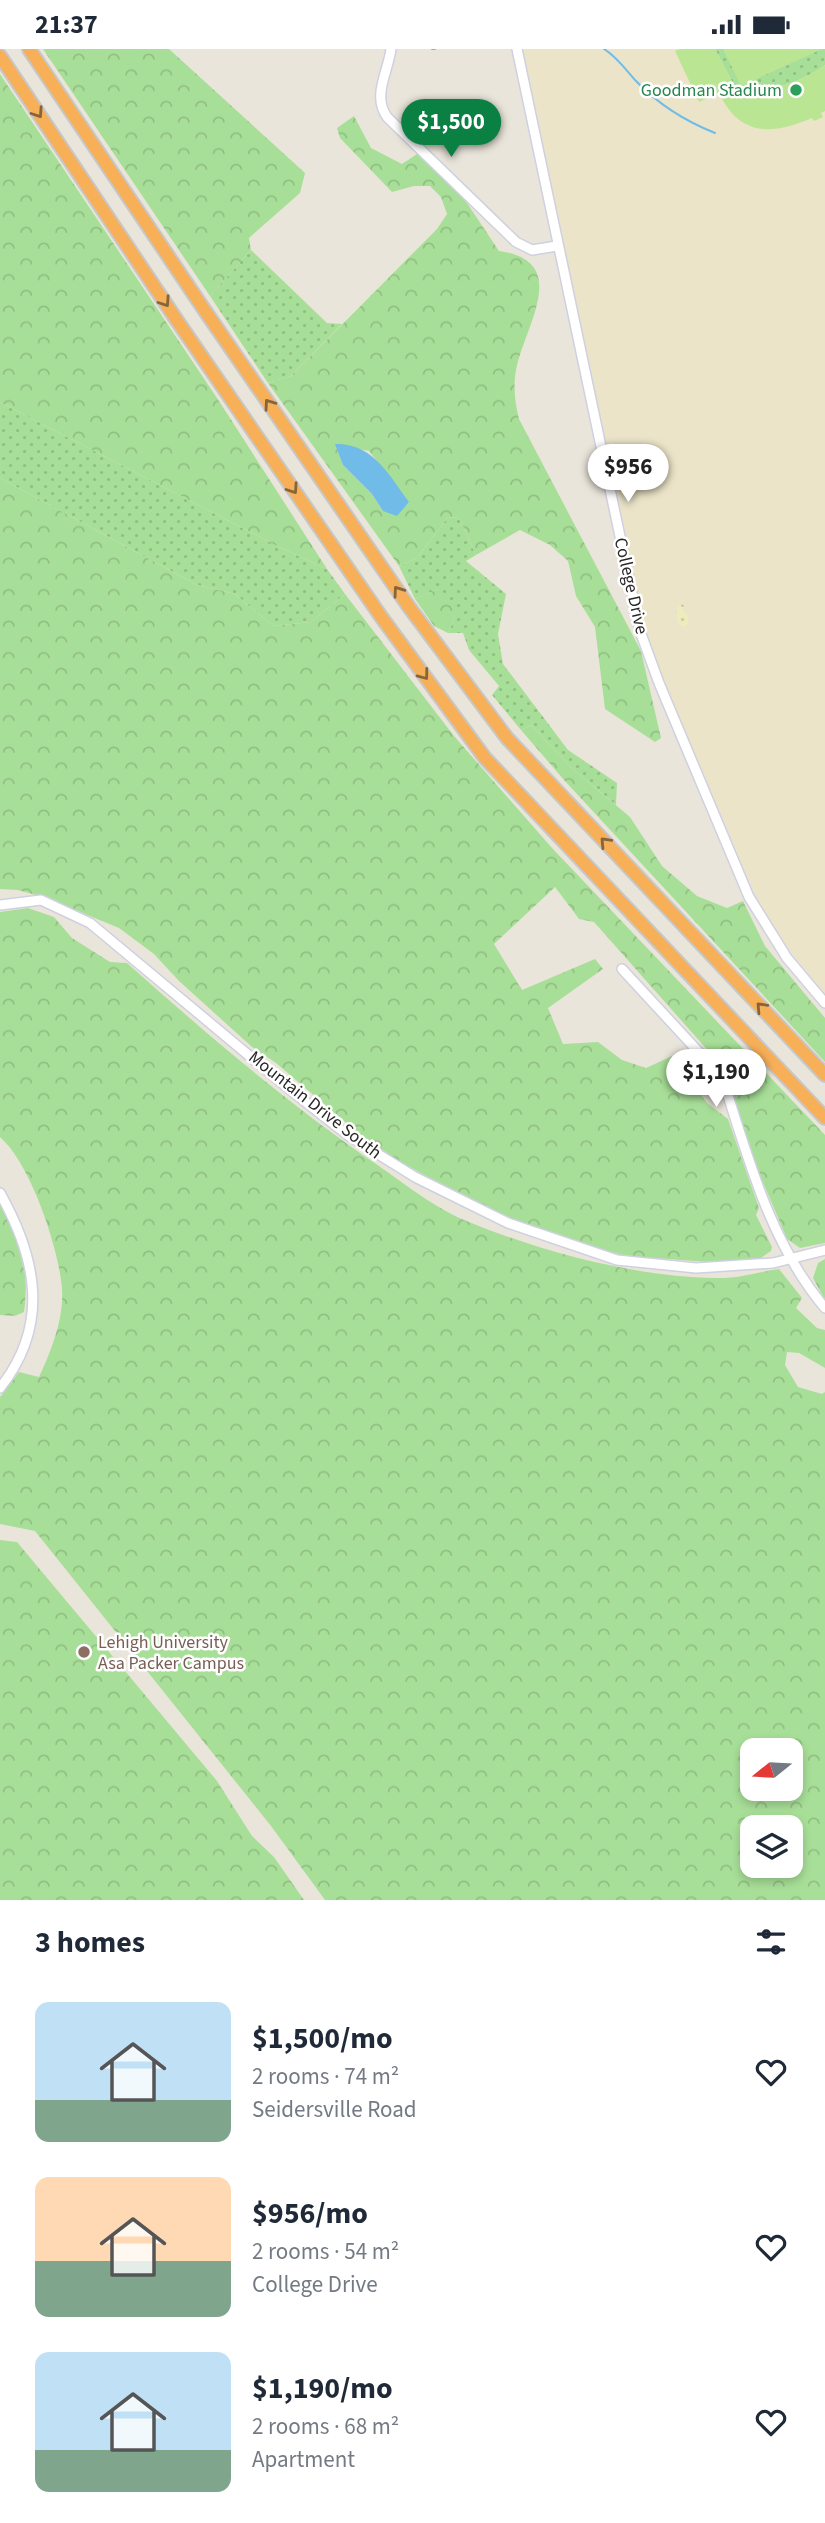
<!DOCTYPE html>
<html lang="en">
<head>
<meta charset="utf-8">
<style>
	:root { --surface:#fff; --page:#f6f6f7; --text:#1f2937; --muted:#747a83; --accent:#0b8043 }
	body { margin:0; font-family:"Source Sans 3",sans-serif; background:var(--page); color:var(--text); height:100vh; display:flex; flex-direction:column; font-size:26px; white-space:nowrap }
	* { box-sizing:border-box; margin:0 }
	p { font-size:23px; color:var(--muted) }
	.icon { flex:none; width:38px; height:38px; fill:none; stroke:currentColor; stroke-width:2; stroke-linecap:round; stroke-linejoin:round }
	.map { position:relative; height:1851px; overflow:hidden }
	.sheet { display:flex; flex-direction:column; background:var(--surface); flex:1 }
	.sheet>* { flex:none }
	.needle { width:46px; rotate:252deg }
	.controls { position:absolute; left:740px; top:1689px; display:grid; gap:14px }
	.controls a { display:grid; place-items:center; width:63px; height:63px; border-radius:14px; background:var(--surface); box-shadow:0 4px 10px #0003; font-size:35px }
	.price { position:absolute; translate:-50% -60px; padding:0 16px; border-radius:24px; background:#fff; color:#222; font-size:23px; line-height:46px; filter:drop-shadow(0 2px 4px #0008) }
	.price::after { content:''; position:absolute; left:50%; top:42px; width:21px; height:16px; margin-left:-10px; background:inherit; clip-path:polygon(0 0,100% 0,50% 100%) }
	.price.selected { background:var(--accent); color:#fff }
	ul { padding:0; list-style:none }
	li { display:flex; align-items:center; gap:21px; height:175px; padding:0 35px }
	li span { display:grid; place-items:center; flex:none; width:196px; height:140px; border-radius:14px; color:#555 }
	li>.icon { margin-inline-start:auto }
	span .icon { width:84px; height:84px; fill:#fffc; stroke-width:1 }
	li b { font-size:30px }
	h2 { display:flex; justify-content:space-between; align-items:center; height:84px; padding:0 35px; font-size:30px }
	.status { display:flex; justify-content:space-between; align-items:center; height:49px; padding:0 35px; background:var(--surface); direction:ltr }
	.status svg { height:19px; fill:currentColor }
	.map>svg:first-child { display:block }
	.education { fill:#ebe4c9 }
	.grass { fill:url(#grass-dots) }
	.forest { fill:url(#forest-crowns); fill-rule:evenodd }
	.sand { fill:url(#sand-dots) }
	.pitch { fill:#bae694 }
	.water { fill:#70bbe8 }
	.lines { fill:none; stroke-linecap:round; stroke-linejoin:round }
	.stream { stroke:#70bbe8; stroke-width:2 }
	.minor-casing { stroke:#cfd0e0; stroke-width:12 }
	.highway-casing { stroke:#c7c7c7; stroke-width:16 }
	.minor { stroke:#fff; stroke-width:9 }
	.highway { stroke:#f7af58; stroke-width:12 }
	.oneway { stroke:#85653e }
	.leisure-dot { fill:#2e9e5b; stroke:#fff; stroke-width:2.5 }
	.education-dot { fill:#8d6e63; stroke:#fff; stroke-width:2.5 }
	.labels { text-anchor:middle; dominant-baseline:central; stroke-width:5; stroke-linejoin:round; paint-order:stroke }
	.leisure-label { font-size:18px; fill:#27864d; stroke:#fff; text-anchor:end }
	.street-label { font-size:18px; fill:#282828; stroke:#fff }
	.education-label { font-size:18px; fill:#785e54; stroke:#fff; text-anchor:start }
</style>
</head>
<body>
<div class="status"><b>21:37</b><svg viewBox="0 0 49 12"><path d="M0 12V9h3v3zM5 12V6h3v6zM10 12V3h3v9zM15 12V0h3v12zM26 1h20v11H26zM47 4h2v5h-2z"/></svg></div>
<div class="map">
<svg width="825" height="1851" viewBox="0 0 825 1851">
	<defs>
		<pattern id="grass-dots" width="8" height="8" patternUnits="userSpaceOnUse" patternTransform="scale(1.75)"><rect width="8" height="8" fill="#a8df98"/><path d="M2 2h.1M6 6h.1" fill="none" stroke="#91bf83" stroke-width="1.8" stroke-linecap="round"/></pattern>
		<pattern id="forest-crowns" width="20" height="18" patternUnits="userSpaceOnUse" patternTransform="scale(1.75)"><rect width="20" height="18" fill="#a8df98"/><path d="M2 6a3 3 0 1 1 6 0M12 15a3 3 0 1 1 6 0" fill="none" stroke="#91bf83"/></pattern>
		<pattern id="sand-dots" width="8" height="8" patternUnits="userSpaceOnUse" patternTransform="scale(1.75)"><rect width="8" height="8" fill="#eeecbd"/><path d="M2 2h.1M6 6h.1" fill="none" stroke="#cccaa2" stroke-width="1.8" stroke-linecap="round"/></pattern>
	</defs>
	<rect width="100%" height="100%" fill="#eae5da"/>
	<path class="education" d="M522 0H825V945L777 885 763 863 666 638 646 582Z"/>
	<path class="grass" d="M715 0H825V16C805 31 780 39 754 43L752 40 737 42Z
		M251 201 327 274 342 275 291 327 268 334 210 247Z
		M0 353 279 498 327 520 345 545 311 573 273 577 235 545 197 536 0 429Z
		M448 468 459 469 476 506 466 512 506 545 498 585 503 615 568 701 617 734 616 756 574 721 531 676 521 681 492 646 499 637 469 601 463 584H448L455 569 438 540 415 550 399 517 417 509Z"/>
	<path class="forest" d="M43 0H169L305 124 300 144 249 189 251 201 210 247Z
		M0 25 219 352 327 520 279 498 0 353Z
		M354 67 371 99 402 115 417 105 463 148 499 202C573 212 524 278 516 321 513 338 515 354 519 370L641 602 661 689 655 693 605 660 595 578 576 547 568 512 550 496 520 481 476 506 459 469 448 468 417 509 399 517 268 334 291 327 437 180 447 165 441 148 430 137H414L392 143 340 89 337 79ZM336 396 369 402 409 454 383 462 372 445 343 416Z
		M0 429 197 536 235 545 273 577 311 573 345 545 454 687 552 799 825 1086V1194L800 1199 787 1190 742 1084 727 1023 594 873 579 870 555 838 494 895 522 941 595 910 603 920 548 959 563 995 598 993 622 1011 646 1019 672 1007 707 1054 728 1070 759 1159 756 1166 772 1198 771 1202 761 1209 723 1214 626 1207 571 1192 503 1167 467 1150 399 1112 364 1089 276 1014 252 998 179 932 154 905 119 879 46 849 18 841 0 840Z
		M438 540 448 547 455 569 448 584 434 577 415 550Z
		M531 676 574 721 630 768 662 817 697 847 727 859 743 852 765 897 825 969V1013L564 731 521 681Z
		M28 859 54 868 72 889 110 913 127 914C208 986 289 1056 379 1117 406 1136 438 1161 469 1173 542 1203 636 1228 716 1229 736 1230 758 1223 779 1220L802 1249 796 1259 817 1279 825 1281V1319L799 1304 787 1303 785 1316 798 1338 822 1345 825 1343V1851H325L271 1777 35 1482 0 1475V1348L19 1323 39 1328C51 1302 64 1270 62 1240 59 1200 31 1115 0 1088V863ZM752 1701H791V1740H752ZM752 1778H791V1816H752Z
		M0 1154C20 1192 30 1221 24 1263L15 1267 0 1266Z
		M825 1210V1251L813 1229 818 1214Z
		M0 1491 17 1493 217 1732 252 1787 274 1808 304 1851H0Z"/>
	<path class="sand" d="M681 555 684 556 683 562 688 566V575L683 578C675 574 677 567 677 559Z"/>
	<path class="pitch" d="M680 0H715L737 42 752 40 755 43C780 39 805 31 825 16V62L821 64 823 68 814 72 812 69C772 86 740 88 719 44L699 53 675 2Z
		M723 0H822L741 37Z"/>
	<path class="water" d="M335 395C373 394 389 426 409 453L397 467 383 462 372 445 343 416Z"/>
	<g class="lines">
		<path class="stream" d="M432 0H435
			M604 0C617 8 625 20 636 32 658 55 685 72 715 84"/>
		<defs>
			<path id="minor" d="M391 0C388 23 372 47 387 68L516 193 532 201 557 197
				M517 0 640 582 659 634 749 848 787 909 825 954
				M0 856 41 851 90 874 288 1039 349 1087 415 1128 508 1174 617 1211 696 1219 773 1214 825 1201
				M622 920 719 1025 724 1034C749 1112 771 1195 825 1259
				M0 1144C37 1210 50 1276 0 1339"/>
			<path id="highway" d="M29 0 201 256 409 558 507 689 825 1026
				M0 7 178 273 382 569 485 709 825 1069"/>
		</defs>
		<use href="#minor" class="minor-casing"/>
		<use href="#highway" class="highway-casing"/>
		<use href="#minor" class="minor"/>
		<use href="#highway" class="highway"/>
	</g>
	<defs><path id="oneway-chevron" d="M-2-3.5L2.5 0L-2 3.5" fill="none" stroke-width="1.6" stroke-linecap="round" stroke-linejoin="round" transform="scale(1.75)"/></defs>
	<g class="oneway">
		<use href="#oneway-chevron" transform="translate(38 64) rotate(56)"/>
		<use href="#oneway-chevron" transform="translate(165 253) rotate(56)"/>
		<use href="#oneway-chevron" transform="translate(269 355) rotate(-125)"/>
		<use href="#oneway-chevron" transform="translate(293 440) rotate(56)"/>
		<use href="#oneway-chevron" transform="translate(398 542) rotate(-125)"/>
		<use href="#oneway-chevron" transform="translate(424 626) rotate(53)"/>
		<use href="#oneway-chevron" transform="translate(605 793) rotate(-133)"/>
		<use href="#oneway-chevron" transform="translate(761 958) rotate(-133)"/>
	</g>
	<circle class="leisure-dot" cx="796" cy="41" r="7"/>
	<circle class="education-dot" cx="84" cy="1603" r="7"/>
	<g class="labels">
		<g class="leisure-label">
			<text x="782" y="41">Goodman Stadium</text>
		</g>
		<g class="street-label">
			<text transform="translate(631 537) rotate(77)">College Drive</text>
			<text transform="translate(315 1056) rotate(38)">Mountain Drive South</text>
		</g>
		<g class="education-label">
			<text x="98" y="1593">Lehigh University<tspan x="98" dy="21">Asa Packer Campus</tspan></text>
		</g>
	</g>
</svg>
<div class="controls">
<a><svg class="needle" viewBox="-14 -14 28 28"><path d="M0-13l5 13h-10z" fill="#e53935"/><path d="M0 13l5-13h-10z" fill="#747a83"/></svg></a>
<a><svg class="icon" aria-label="layers" viewBox="0 0 24 24"><path d="M12 4l9 5-9 5-9-5zM3 14l9 5 9-5"/></svg></a>
</div>
<b class="price selected" style="left:451px;top:110px">$1,500</b>
<b class="price" style="left:628px;top:455px">$956</b>
<b class="price" style="left:716px;top:1060px">$1,190</b>
</div>
<section class="sheet">
<h2>3 homes<svg class="icon" aria-label="filters" viewBox="0 0 24 24"><path d="M4 7h16M4 17h16"/><circle cx="9" cy="7" r="2"/><circle cx="15" cy="17" r="2"/></svg></h2>
<ul>
<li><span style="background:linear-gradient(#bfe0f5 70%,#7fa58c 0)"><svg class="icon" aria-label="home" viewBox="0 0 24 24"><path d="M3 11l9-7 9 7M6 9v11h12V9"/></svg></span><div><b>$1,500/mo</b><p>2 rooms · 74 m²</p><p>Seidersville Road</p></div><svg class="icon" aria-label="heart" viewBox="0 0 24 24"><path d="M12 20l-8-8c-3-5 5-10 8-4 3-6 11-1 8 4z"/></svg></li>
<li><span style="background:linear-gradient(#ffd9b3 60%,#7fa58c 0)"><svg class="icon" aria-label="home" viewBox="0 0 24 24"><path d="M3 11l9-7 9 7M6 9v11h12V9"/></svg></span><div><b>$956/mo</b><p>2 rooms · 54 m²</p><p>College Drive</p></div><svg class="icon" aria-label="heart" viewBox="0 0 24 24"><path d="M12 20l-8-8c-3-5 5-10 8-4 3-6 11-1 8 4z"/></svg></li>
<li><span style="background:linear-gradient(#bfe0f5 70%,#7fa58c 0)"><svg class="icon" aria-label="home" viewBox="0 0 24 24"><path d="M3 11l9-7 9 7M6 9v11h12V9"/></svg></span><div><b>$1,190/mo</b><p>2 rooms · 68 m²</p><p>Apartment</p></div><svg class="icon" aria-label="heart" viewBox="0 0 24 24"><path d="M12 20l-8-8c-3-5 5-10 8-4 3-6 11-1 8 4z"/></svg></li>
</ul>
</section>
</body>
</html>
